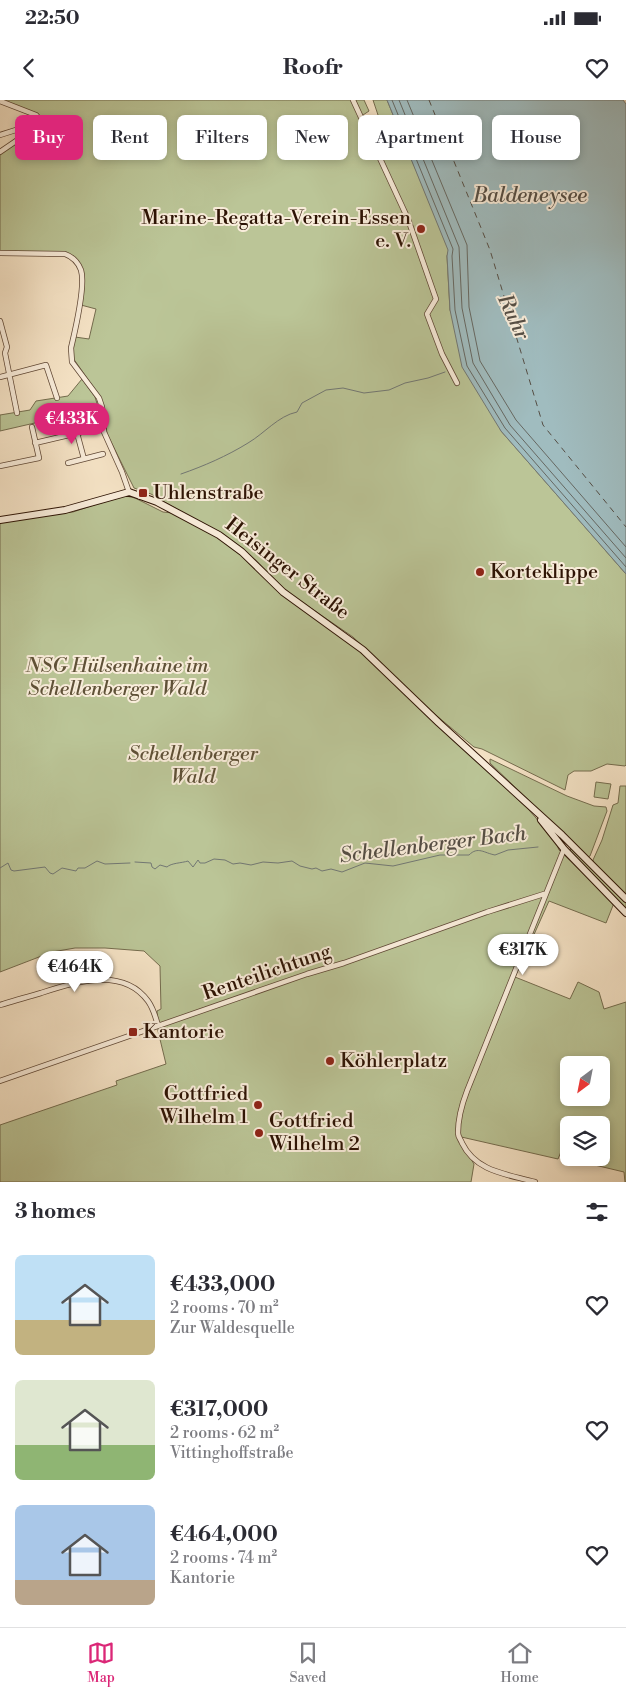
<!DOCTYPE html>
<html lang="en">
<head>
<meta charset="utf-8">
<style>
	:root { --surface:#fff; --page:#f2f2f3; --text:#2b2b33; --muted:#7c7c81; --line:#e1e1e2; --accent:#db2777 }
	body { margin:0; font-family:"Libre Bodoni",serif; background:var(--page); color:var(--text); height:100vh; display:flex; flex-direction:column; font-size:19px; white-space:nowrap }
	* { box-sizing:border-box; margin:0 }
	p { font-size:16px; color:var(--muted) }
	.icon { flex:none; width:28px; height:28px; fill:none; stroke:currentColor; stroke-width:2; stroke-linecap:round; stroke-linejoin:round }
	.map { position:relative; height:1082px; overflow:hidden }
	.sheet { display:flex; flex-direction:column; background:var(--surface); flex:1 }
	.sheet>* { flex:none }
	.top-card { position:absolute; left:15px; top:15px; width:596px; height:45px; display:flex; gap:10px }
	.needle { width:32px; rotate:212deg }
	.fabs { position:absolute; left:560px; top:956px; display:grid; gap:10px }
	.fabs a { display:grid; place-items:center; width:50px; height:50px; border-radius:8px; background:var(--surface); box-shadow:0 2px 8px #0003; font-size:25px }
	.price { position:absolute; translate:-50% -42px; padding:0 11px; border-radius:18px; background:#fff; color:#222; font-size:16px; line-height:32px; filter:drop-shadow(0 1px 2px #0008) }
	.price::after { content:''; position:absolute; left:50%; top:30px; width:15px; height:11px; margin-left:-8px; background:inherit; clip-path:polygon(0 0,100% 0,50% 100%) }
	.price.active { background:var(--accent); color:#fff }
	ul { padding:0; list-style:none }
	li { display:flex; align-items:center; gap:15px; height:125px; padding:0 15px }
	li span { display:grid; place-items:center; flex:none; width:140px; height:100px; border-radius:8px; color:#555 }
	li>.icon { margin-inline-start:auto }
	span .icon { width:60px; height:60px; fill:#fffc; stroke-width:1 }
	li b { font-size:21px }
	h2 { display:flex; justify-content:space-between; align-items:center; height:60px; padding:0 15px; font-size:21px }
	.chip { padding:0 18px; border-radius:8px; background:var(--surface); box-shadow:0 2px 8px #0003; font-size:18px; line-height:45px }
	.chip.active { background:var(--accent); color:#fff }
	.status { display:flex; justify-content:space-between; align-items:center; height:35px; padding:0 25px; background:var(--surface); direction:ltr }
	.status svg { height:14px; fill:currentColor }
	header { display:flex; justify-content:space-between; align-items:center; height:65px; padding:0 15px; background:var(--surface); font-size:22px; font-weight:700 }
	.menu { display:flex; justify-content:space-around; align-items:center; height:70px; border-top:1px solid var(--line); background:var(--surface); font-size:14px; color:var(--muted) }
	.menu a { display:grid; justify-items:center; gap:2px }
	.menu .active { color:var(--accent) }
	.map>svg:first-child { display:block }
	.green { fill:#bbc597; stroke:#746c4e; fill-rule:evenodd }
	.water { fill:#a0bcbf; stroke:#727874 }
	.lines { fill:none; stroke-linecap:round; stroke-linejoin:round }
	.shore { stroke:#666862; stroke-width:1 }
	.stream { stroke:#727874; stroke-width:1 }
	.ferry { stroke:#554e45; stroke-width:1; stroke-dasharray:6 5; stroke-linecap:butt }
	.street-casing { stroke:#5f4735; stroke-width:6 }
	.secondary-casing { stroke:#2d1304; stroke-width:8 }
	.street { stroke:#f9eddb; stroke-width:4.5 }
	.secondary { stroke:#f9eddb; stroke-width:6 }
	.poi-dot { fill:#8f2418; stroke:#f9eddb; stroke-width:2 }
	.labels { text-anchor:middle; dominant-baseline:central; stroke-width:4; stroke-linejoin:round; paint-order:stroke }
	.poi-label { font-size:20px; fill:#2d1304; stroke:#f9eddb; text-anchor:start }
	.street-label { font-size:20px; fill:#2d1304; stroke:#f9eddb }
	.park-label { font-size:20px; font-style:italic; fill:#5f5137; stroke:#f9eddb }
	.water-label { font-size:21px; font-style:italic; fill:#554e45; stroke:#f9eddb }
</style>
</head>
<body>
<div class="status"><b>22:50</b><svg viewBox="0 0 49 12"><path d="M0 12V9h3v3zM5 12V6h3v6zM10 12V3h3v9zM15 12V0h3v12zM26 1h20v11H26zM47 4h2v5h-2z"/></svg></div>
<header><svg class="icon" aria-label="back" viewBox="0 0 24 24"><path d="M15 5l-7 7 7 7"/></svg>Roofr<svg class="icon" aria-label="heart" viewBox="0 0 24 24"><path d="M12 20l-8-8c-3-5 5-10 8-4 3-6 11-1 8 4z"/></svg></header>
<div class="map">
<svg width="626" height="1082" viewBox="0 0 626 1082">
	<rect width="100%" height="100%" fill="#f6e4c7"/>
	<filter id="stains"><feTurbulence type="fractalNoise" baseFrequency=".004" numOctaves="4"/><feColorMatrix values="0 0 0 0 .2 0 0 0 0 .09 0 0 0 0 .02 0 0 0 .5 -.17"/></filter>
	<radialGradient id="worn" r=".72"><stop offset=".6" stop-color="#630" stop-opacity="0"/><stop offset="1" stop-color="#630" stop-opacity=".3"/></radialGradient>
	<path class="green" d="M4 0H364L369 11 363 15 368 23 374 21 378 15 373 0H387L449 150 447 156 450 210 501 331 626 474V665L625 666 607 664 591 671H574L568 675 565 690 482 649 474 647 431 611 353 537 283 489 235 443 151 394 134 388 107 334 104 309 101 298 73 258 72 250 75 237 89 239 96 209 81 205 83 174 69 155 0 151V53L38 27 42 20 4 2Z
		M82 279 95 297 99 310H91L0 331V315L30 310 36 301 68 296Z
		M120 396H126L135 398 163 412 173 413 225 440 281 493 357 547 529 710 555 740 559 750 614 803 606 823 549 801 515 877 570 899 578 882 599 892 604 909 626 902V1082H625L624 1072 561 1057 565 1042 558 1059 457 1036 474 1064 471 1082H0V1025L117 985 116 981 166 964 158 931 157 911 161 909 160 866 144 851 105 848H75L52 852 0 872V422L73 412ZM569 965H601V998H569ZM569 1025H601V1058H569Z
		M490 659 567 696 594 706 606 707 607 711 590 756 588 757 490 663Z
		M596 682 611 684 608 699 594 697Z
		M620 686H626V796L593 763V760L602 740 613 705 618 703Z
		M571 748 626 802V810L570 751Z"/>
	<path class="water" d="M387 0H623L626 4V474L501 331 462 267 450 210 447 156 448 150Z"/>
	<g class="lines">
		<path class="shore" d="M392 0 453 149 452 156 455 210 467 266 505 328 626 467
			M399 0 459 147 462 208 473 263 510 325 626 458
			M407 0 467 145 469 207 480 261 516 320 626 447"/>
		<path class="stream" d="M181 374C204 366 227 356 248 343 265 333 278 316 297 312L302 303 326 290 343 288 364 293 389 290 405 283 428 278 445 272
			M135 762 151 763 152 767 155 769 160 765 167 767C171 763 182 763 188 761L193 767 198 760 200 763H205L214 759 225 760 233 764 240 763 251 765 263 762 278 763 292 761 300 766 312 769 316 768 322 771 331 769 342 772 365 763 393 766 440 755H469C478 746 484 753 495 755L508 750 538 747
			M0 768 8 763 11 770 14 771 45 767 50 773 53 774 62 768 76 771 78 768H85L97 761 105 764 130 763"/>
		<path class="ferry" d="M429 0 490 150 543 325 626 427"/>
		<defs>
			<path id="street" d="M353 0 408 119 436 199 427 214 442 254 457 283
				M0 1 36 15 41 21 38 26 0 52
				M0 35 19 29 34 28
				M0 153 65 154C73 157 78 162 81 170 86 186 75 231 71 248L72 262 99 298 102 307 104 332 122 372 129 392
				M0 221 7 247 5 253 17 313
				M0 277 46 265 57 298
				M69 319 74 334
				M77 333 84 359
				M35 343 103 327
				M68 363 103 354
				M0 366 39 358 32 327
				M0 905C13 901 27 897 41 893 74 882 123 866 148 901 153 908 156 918 158 926
				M0 981 307 874 344 863 487 812 544 794
				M535 1082C507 1074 476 1072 462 1043 461 1040 458 1037 458 1033 458 1019 462 1004 467 991L564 749"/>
			<path id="secondary" d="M0 420 65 410 129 392 157 402 219 435 242 452 283 492 363 550 439 623 562 735 626 799
				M541 720 564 749 626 813"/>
		</defs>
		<use href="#street" class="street-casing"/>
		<use href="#secondary" class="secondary-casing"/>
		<use href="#street" class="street"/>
		<use href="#secondary" class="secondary"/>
	</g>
	<g class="poi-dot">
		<circle cx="421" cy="129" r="5"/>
		<rect x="138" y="388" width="10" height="10" rx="2.5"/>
		<circle cx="480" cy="472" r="5"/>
		<rect x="128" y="927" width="10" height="10" rx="2.5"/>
		<circle cx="330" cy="961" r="5"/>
		<circle cx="258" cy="1005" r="5"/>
		<circle cx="259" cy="1033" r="5"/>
	</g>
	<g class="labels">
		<g class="poi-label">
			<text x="411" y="118" text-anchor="end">Marine-Regatta-Verein-Essen<tspan x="411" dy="23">e. V.</tspan></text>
			<text x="153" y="393">Uhlenstraße</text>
			<text x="490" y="472">Korteklippe</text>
			<text x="143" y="932">Kantorie</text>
			<text x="340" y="961">Köhlerplatz</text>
			<text x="248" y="994" text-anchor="end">Gottfried<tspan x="248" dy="23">Wilhelm 1</tspan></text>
			<text x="269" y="1021">Gottfried<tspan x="269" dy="23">Wilhelm 2</tspan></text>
		</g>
		<g class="street-label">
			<text transform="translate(287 469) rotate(38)">Heisinger Straße</text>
			<text transform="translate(267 873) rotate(-19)">Renteilichtung</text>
		</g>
		<g class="park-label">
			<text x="117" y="566">NSG Hülsenhaine im<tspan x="117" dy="23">Schellenberger Wald</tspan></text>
			<text x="193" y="654">Schellenberger<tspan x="193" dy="23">Wald</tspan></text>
		</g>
		<g class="water-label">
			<text x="530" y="96">Baldeneysee</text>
			<text transform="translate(513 217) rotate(65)">Ruhr</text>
			<text transform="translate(433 745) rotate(-7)">Schellenberger Bach</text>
		</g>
	</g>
	<rect width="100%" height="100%" filter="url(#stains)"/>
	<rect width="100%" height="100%" fill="url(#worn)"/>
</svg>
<div class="fabs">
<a><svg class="needle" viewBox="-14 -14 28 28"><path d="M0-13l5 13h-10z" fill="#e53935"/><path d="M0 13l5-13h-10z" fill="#7c7c81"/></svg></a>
<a><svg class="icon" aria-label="layers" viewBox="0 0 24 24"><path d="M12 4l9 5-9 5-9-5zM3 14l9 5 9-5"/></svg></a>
</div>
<b class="price active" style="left:72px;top:345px">€433K</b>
<b class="price" style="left:523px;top:876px">€317K</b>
<b class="price" style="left:75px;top:893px">€464K</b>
<div class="top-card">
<a class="chip active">Buy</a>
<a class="chip">Rent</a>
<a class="chip">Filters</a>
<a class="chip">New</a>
<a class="chip">Apartment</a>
<a class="chip">House</a>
</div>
</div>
<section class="sheet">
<h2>3 homes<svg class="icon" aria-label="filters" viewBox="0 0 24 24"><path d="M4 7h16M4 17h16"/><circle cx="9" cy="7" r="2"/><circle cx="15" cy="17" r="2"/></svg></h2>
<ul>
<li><span style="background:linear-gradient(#bfe0f5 65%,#c2b280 0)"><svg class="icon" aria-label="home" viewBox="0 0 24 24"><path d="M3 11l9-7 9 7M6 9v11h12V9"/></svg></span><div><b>€433,000</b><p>2 rooms · 70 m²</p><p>Zur Waldesquelle</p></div><svg class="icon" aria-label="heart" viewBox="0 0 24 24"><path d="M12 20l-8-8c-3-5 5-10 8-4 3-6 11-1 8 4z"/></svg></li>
<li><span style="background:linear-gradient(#dfe7d0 65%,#8fb573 0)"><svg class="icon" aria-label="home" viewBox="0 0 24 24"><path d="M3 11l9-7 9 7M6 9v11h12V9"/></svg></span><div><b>€317,000</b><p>2 rooms · 62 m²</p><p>Vittinghoffstraße</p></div><svg class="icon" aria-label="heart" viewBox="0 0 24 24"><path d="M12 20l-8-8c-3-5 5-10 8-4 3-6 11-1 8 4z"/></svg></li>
<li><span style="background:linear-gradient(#a9c7e8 75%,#b9a48a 0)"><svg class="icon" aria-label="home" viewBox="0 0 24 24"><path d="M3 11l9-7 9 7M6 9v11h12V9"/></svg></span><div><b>€464,000</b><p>2 rooms · 74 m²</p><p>Kantorie</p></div><svg class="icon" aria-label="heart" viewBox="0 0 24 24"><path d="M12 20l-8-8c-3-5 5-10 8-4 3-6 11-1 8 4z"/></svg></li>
</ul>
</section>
<nav class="menu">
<a class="active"><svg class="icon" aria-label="map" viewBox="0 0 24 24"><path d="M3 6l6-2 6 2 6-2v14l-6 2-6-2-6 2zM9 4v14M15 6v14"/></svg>Map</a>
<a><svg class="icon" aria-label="saved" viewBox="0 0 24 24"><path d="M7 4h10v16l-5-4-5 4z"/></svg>Saved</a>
<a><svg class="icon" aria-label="home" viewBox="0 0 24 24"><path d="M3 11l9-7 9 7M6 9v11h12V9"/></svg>Home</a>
</nav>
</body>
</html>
